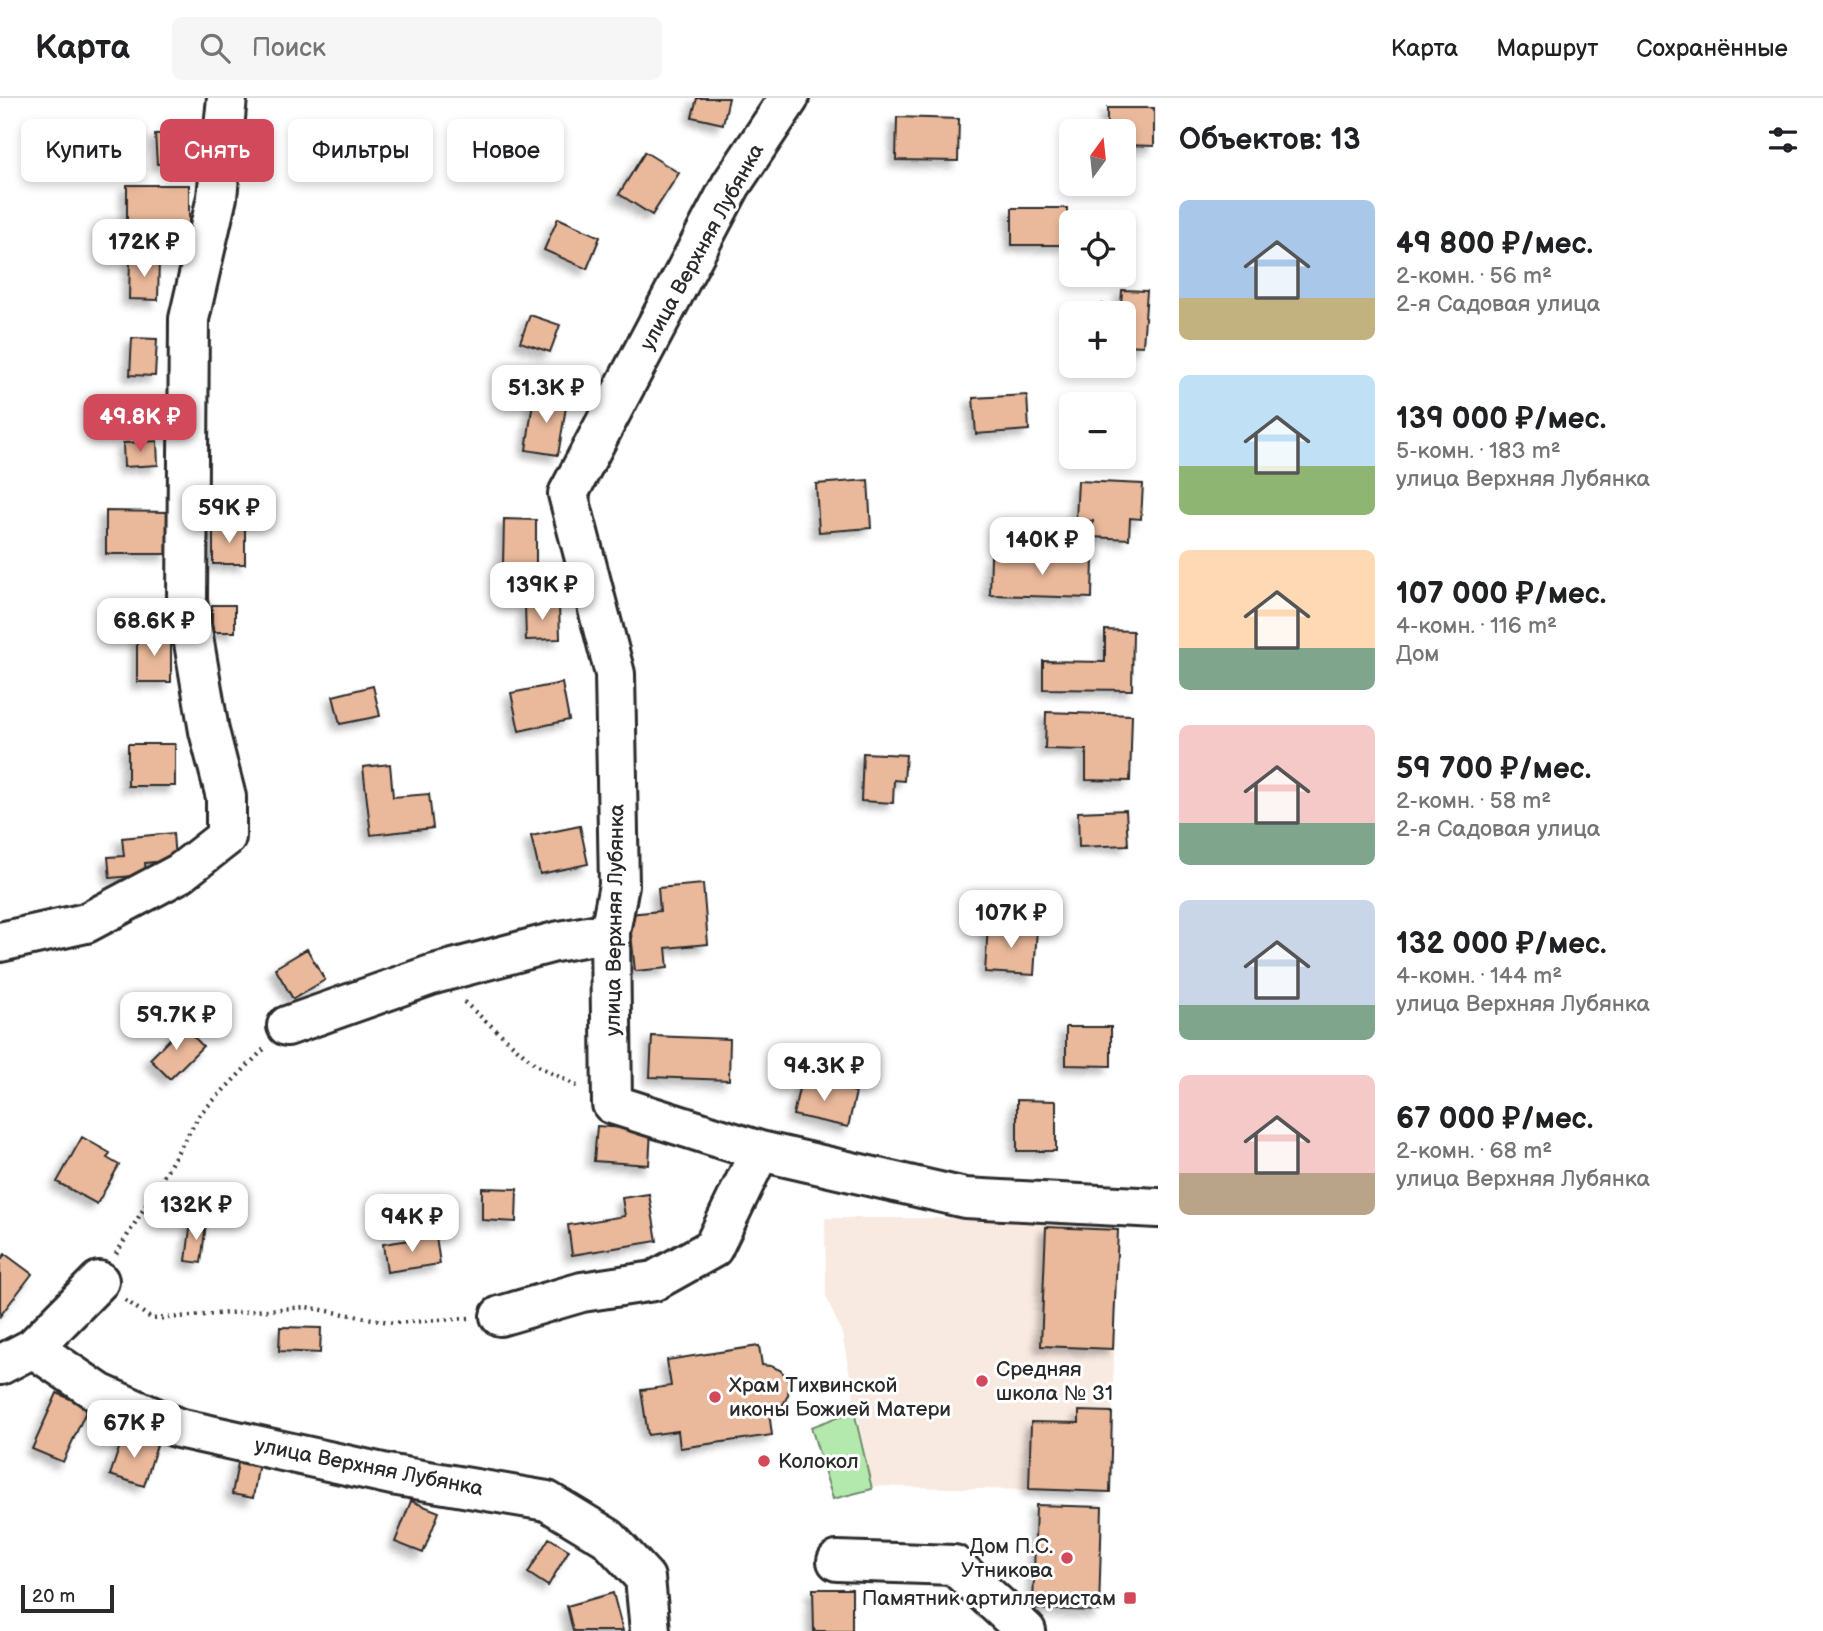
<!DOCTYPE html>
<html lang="ru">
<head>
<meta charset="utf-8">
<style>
	:root { --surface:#fff; --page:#f6f6f6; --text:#202124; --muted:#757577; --line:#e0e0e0; --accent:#d1495b }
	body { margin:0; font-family:"Balsamiq Sans",sans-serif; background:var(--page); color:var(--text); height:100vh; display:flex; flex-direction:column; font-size:26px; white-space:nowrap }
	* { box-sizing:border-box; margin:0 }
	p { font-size:23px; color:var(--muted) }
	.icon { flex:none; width:38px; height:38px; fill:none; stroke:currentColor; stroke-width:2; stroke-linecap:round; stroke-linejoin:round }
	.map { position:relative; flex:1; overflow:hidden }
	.details { display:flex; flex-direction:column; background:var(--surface); width:665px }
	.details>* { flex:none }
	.banner { position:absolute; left:21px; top:21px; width:665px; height:63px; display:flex; gap:14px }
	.needle { width:46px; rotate:15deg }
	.buttons { position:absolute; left:1059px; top:21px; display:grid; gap:14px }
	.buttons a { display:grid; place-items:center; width:77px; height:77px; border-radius:10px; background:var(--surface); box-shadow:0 4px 10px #0003; font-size:35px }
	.scale { position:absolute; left:21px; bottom:18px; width:93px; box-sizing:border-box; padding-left:7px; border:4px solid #2b2b2b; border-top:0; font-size:19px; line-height:24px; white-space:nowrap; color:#2b2b2b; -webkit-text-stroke:5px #fff; paint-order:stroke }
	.price { position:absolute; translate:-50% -60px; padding:0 16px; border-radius:14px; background:#fff; color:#222; font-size:23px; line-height:46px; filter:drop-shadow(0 2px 4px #0008) }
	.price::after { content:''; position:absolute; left:50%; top:42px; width:21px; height:16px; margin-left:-10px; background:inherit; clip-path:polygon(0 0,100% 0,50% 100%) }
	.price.active { background:var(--accent); color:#fff }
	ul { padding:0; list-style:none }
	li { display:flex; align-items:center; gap:21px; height:175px; padding:0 21px }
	li span { display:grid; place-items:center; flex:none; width:196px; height:140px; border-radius:10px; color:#555 }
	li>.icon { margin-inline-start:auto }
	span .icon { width:84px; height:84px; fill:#fffc; stroke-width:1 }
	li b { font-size:30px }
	h2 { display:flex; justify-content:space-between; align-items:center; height:84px; padding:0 21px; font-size:30px }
	.tag { padding:0 24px; border-radius:10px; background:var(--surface); box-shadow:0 4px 10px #0003; font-size:24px; line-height:63px }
	.tag.active { background:var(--accent); color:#fff }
	header { display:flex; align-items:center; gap:42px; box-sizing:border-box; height:98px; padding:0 35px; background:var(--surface); border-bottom:2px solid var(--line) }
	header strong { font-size:33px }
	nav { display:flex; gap:38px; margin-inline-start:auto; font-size:24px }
	.search { width:490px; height:63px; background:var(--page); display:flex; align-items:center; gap:18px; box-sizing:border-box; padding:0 24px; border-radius:10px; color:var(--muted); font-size:26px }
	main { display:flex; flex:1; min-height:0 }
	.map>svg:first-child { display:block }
	.built { fill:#f9eae1 }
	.green { fill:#b3e9ac; stroke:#6f8a6c; stroke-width:2 }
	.building { fill:#eab99b; stroke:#2b2b2b; stroke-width:2; filter:url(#shadow) }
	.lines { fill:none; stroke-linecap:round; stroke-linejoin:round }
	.minor-casing { stroke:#2b2b2b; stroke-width:44 }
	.path { stroke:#2b2b2b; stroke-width:4.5; stroke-dasharray:2 5; stroke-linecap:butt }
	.minor { stroke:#fff; stroke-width:38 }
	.poi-dot { fill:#d1495b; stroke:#fff; stroke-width:2.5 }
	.labels { text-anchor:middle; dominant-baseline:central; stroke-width:6; stroke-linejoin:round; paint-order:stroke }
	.street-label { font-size:21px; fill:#2b2b2b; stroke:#fff }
	.poi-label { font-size:21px; fill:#2b2b2b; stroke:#fff; text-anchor:start }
</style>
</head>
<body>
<header>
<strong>Карта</strong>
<div class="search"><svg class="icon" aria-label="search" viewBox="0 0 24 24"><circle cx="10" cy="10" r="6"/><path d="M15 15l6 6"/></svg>Поиск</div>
<nav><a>Карта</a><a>Маршрут</a><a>Сохранённые</a></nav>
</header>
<main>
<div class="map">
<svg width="1158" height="1533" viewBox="0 0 1158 1533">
	<defs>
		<filter id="shadow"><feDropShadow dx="-6" dy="6" stdDeviation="3.5" flood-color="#0004"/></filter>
	</defs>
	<rect width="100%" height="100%" fill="#fff"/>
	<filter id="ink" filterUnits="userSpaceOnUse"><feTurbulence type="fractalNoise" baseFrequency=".0143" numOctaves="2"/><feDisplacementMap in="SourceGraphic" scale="14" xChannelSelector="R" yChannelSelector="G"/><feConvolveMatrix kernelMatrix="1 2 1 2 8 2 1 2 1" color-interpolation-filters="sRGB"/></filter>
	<g filter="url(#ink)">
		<path class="built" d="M825 1120H1118L1110 1394 871 1388 842 1236 826 1198Z"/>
		<path class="green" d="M854 1313 872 1391 833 1401 811 1329Z"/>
		<path class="building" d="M697 0H729L723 26 692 19Z
			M1107 10H1154V48L1124 47V33H1107Z
			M897 19 959 21 958 63 896 62Z
			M183 35 185 64 157 66 155 36Z
			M645 54 679 75 652 117 619 96Z
			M127 87H189V129H127Z
			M1012 110H1067V147H1012Z
			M558 120 600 139 587 171 544 152Z
			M130 160 159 162 158 202 129 201Z
			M1122 192 1147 193 1143 248 1124 247V215H1095L1096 206 1121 207Z
			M530 217 560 227 550 254 520 244Z
			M132 240 157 241 155 278 130 277Z
			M534 297 567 303 558 357 526 352Z
			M1027 297 1029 332 976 336 973 300Z
			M157 343 158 367 124 369 123 345Z
			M868 382 871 430 819 434 816 386Z
			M1078 383 1143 386 1141 421 1130 420 1129 441 1092 439 1093 423 1076 422Z
			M106 413 168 414V456H106Z
			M504 421 536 422V467H503Z
			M245 427V466H213V428Z
			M991 458 1093 460 1092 500 990 497Z
			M559 506 560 541 526 542 525 507Z
			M212 507H235V534H212Z
			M1105 532 1133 533 1132 592 1043 591V563L1105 564Z
			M137 536 171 537V584H137Z
			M562 585 569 622 519 633 511 595Z
			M373 588 380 618 340 626 333 598Z
			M1046 614 1132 617 1130 683 1086 682V652L1045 651Z
			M128 646H175V688H128Z
			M863 655 906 657 904 683 894 682 893 705 861 703Z
			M390 666 393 699 429 696 433 730 371 737 363 669Z
			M1126 712 1128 747 1079 749 1078 714Z
			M580 728 588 766 540 776 531 738Z
			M173 735 175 762 145 765 146 777 110 780 108 759 124 758 122 740Z
			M703 786 708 846 666 850 668 870 635 873 629 816 660 813 658 790Z
			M988 827 1037 830 1034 877 985 874Z
			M307 851 325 882 293 901 275 870Z
			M183 928 203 948 170 981 150 961Z
			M1066 929H1111V968L1066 967Z
			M652 938 730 941 729 982 650 979Z
			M801 982 856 994 848 1029 793 1017Z
			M1017 1002 1056 1003V1053H1017Z
			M597 1028 651 1032 649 1067 594 1063Z
			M82 1039 110 1055 107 1060 119 1067 97 1106 57 1084Z
			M482 1090 517 1091 516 1124 482 1122Z
			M649 1096 657 1143 572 1157 568 1127 625 1118 622 1100Z
			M191 1123 206 1125 201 1165 186 1163Z
			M1046 1129 1118 1132 1113 1251 1041 1248Z
			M436 1138 440 1166 387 1174 383 1146Z
			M5 1156 32 1176 0 1218V1163Z
			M280 1229 321 1230 320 1255 279 1253Z
			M759 1248 762 1267 771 1268 780 1272 786 1278 789 1287 788 1297 784 1305 778 1311 769 1314 772 1337 680 1350 678 1333 648 1337 641 1292 671 1288 667 1262Z
			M57 1295 88 1309 63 1364 32 1351Z
			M1079 1313 1112 1314 1110 1394 1029 1391 1031 1324 1079 1325Z
			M124 1336 157 1347 144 1388 110 1377Z
			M239 1360 259 1364 253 1400 232 1396Z
			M411 1403 439 1414 423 1455 395 1444Z
			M1036 1407 1102 1409 1099 1513 1033 1511Z
			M549 1440 569 1452 548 1488 528 1475Z
			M813 1491H852V1533H814Z
			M613 1495 623 1533H573L567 1508Z"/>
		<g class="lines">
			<defs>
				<path id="minor" d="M0 844 86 825 180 775 226 739V699L209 633 187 503 189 221 217 99 227 0
					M287 928 434 876 555 844 610 834
					M760 1053 612 1006 610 834 619 787 615 576 568 396 731 87 789 0
					M500 1218 582 1194 654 1183 713 1150 760 1053 965 1100 1158 1110
					M33 1250 99 1295 178 1330 392 1377 547 1403 608 1440 645 1480 650 1533
					M0 1267 33 1250 99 1183
					M837 1463 954 1467 1026 1533"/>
			</defs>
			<use href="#minor" class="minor-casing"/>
			<path class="path" d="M464 904 536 967 577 988
				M116 1156 159 1086 200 1016 264 951
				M125 1202 152 1221 306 1209 394 1225 469 1220"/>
			<use href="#minor" class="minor"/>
		</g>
	</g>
	<g class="poi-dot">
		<circle cx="982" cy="1283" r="7"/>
		<circle cx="715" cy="1299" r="7"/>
		<circle cx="764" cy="1363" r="7"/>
		<circle cx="1067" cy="1460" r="7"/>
		<rect x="1123" y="1493" width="14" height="14" rx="3.5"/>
	</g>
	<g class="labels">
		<g class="street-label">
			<text transform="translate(702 149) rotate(-61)">улица Верхняя Лубянка</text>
			<text transform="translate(615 822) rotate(-89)">улица Верхняя Лубянка</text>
			<text transform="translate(369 1369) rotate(11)">улица Верхняя Лубянка</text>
		</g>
		<g class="poi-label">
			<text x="996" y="1271">Средняя<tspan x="996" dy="24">школа № 31</tspan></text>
			<text x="729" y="1287">Храм Тихвинской<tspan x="729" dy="24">иконы Божией Матери</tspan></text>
			<text x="778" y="1363">Колокол</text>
			<text x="1053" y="1448" text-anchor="end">Дом П.С.<tspan x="1053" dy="24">Утникова</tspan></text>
			<text x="1116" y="1500" text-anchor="end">Памятник артиллеристам</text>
		</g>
	</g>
</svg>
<div class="buttons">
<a><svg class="needle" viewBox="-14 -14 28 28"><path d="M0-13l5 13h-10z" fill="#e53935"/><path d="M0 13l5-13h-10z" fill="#757577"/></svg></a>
<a><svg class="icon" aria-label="locate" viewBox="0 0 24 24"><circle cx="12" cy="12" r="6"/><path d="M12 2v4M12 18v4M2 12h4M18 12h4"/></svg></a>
<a>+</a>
<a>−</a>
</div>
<div class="scale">20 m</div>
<b class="price" style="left:144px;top:181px">172K ₽</b>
<b class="price" style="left:546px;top:327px">51.3K ₽</b>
<b class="price active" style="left:140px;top:356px">49.8K ₽</b>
<b class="price" style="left:229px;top:447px">59K ₽</b>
<b class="price" style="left:1042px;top:479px">140K ₽</b>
<b class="price" style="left:542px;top:524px">139K ₽</b>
<b class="price" style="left:154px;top:560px">68.6K ₽</b>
<b class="price" style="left:1011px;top:852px">107K ₽</b>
<b class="price" style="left:176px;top:954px">59.7K ₽</b>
<b class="price" style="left:824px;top:1005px">94.3K ₽</b>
<b class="price" style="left:196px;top:1144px">132K ₽</b>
<b class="price" style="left:412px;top:1156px">94K ₽</b>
<b class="price" style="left:134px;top:1362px">67K ₽</b>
<div class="banner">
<a class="tag">Купить</a>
<a class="tag active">Снять</a>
<a class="tag">Фильтры</a>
<a class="tag">Новое</a>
</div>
</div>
<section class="details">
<h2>Объектов: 13<svg class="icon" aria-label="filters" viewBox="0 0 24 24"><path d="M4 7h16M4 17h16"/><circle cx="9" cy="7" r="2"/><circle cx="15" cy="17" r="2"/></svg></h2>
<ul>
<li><span style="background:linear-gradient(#a9c7e8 70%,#c2b280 0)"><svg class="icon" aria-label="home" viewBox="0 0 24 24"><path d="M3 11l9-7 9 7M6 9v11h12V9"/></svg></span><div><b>49 800 ₽/мес.</b><p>2-комн. · 56 m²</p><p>2-я Садовая улица</p></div></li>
<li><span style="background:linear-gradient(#bfe0f5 65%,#8fb573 0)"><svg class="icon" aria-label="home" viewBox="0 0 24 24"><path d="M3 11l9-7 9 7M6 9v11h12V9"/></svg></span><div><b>139 000 ₽/мес.</b><p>5-комн. · 183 m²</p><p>улица Верхняя Лубянка</p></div></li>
<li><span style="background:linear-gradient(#ffd9b3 70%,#7fa58c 0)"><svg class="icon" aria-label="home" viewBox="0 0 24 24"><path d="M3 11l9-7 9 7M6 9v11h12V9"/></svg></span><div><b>107 000 ₽/мес.</b><p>4-комн. · 116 m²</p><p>Дом</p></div></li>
<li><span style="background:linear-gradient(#f6c9c9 70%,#7fa58c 0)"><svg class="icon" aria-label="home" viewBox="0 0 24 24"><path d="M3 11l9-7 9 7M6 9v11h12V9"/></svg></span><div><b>59 700 ₽/мес.</b><p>2-комн. · 58 m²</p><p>2-я Садовая улица</p></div></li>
<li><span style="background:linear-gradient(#c9d6e8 75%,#7fa58c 0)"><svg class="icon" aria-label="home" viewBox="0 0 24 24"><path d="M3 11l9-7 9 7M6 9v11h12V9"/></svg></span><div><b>132 000 ₽/мес.</b><p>4-комн. · 144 m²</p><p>улица Верхняя Лубянка</p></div></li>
<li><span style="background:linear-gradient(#f6c9c9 70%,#b9a48a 0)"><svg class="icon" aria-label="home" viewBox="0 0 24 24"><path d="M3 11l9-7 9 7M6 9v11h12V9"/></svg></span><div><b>67 000 ₽/мес.</b><p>2-комн. · 68 m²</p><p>улица Верхняя Лубянка</p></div></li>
</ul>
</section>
</main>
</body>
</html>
